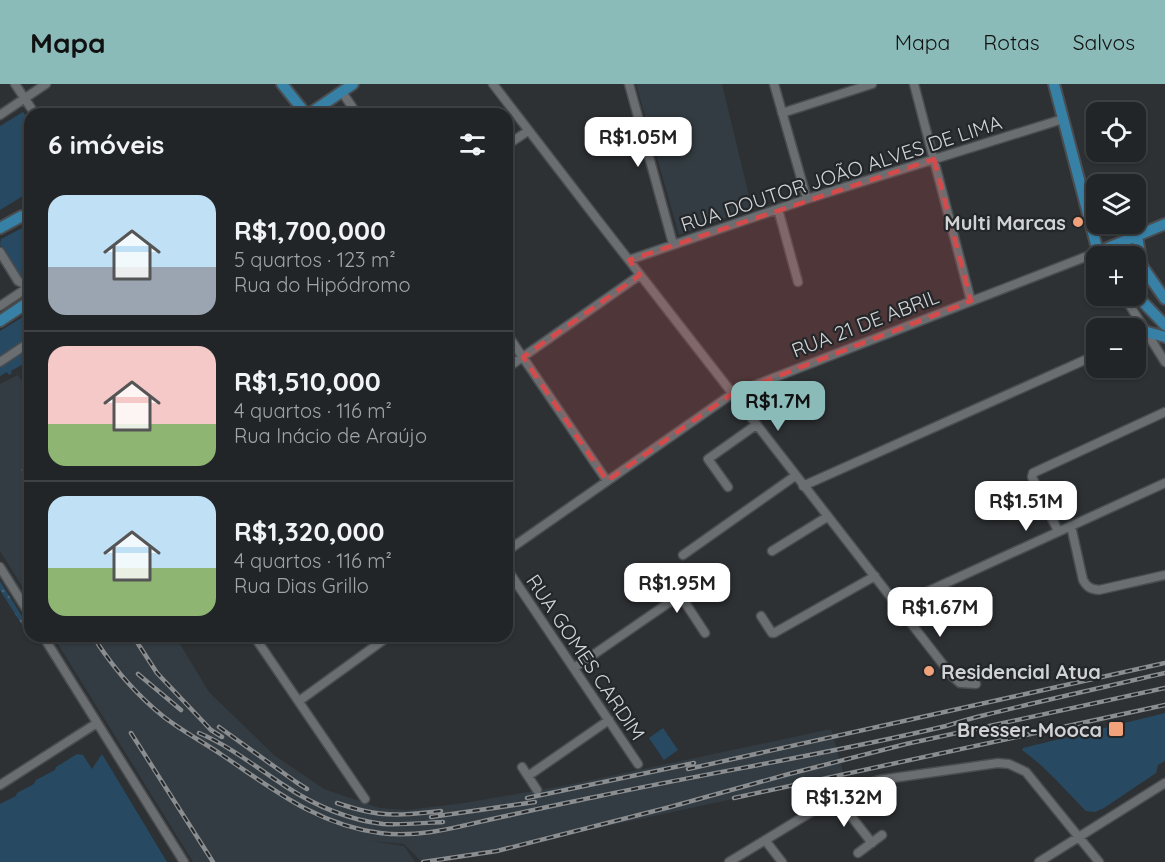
<!DOCTYPE html>
<html lang="pt">
<head>
<meta charset="utf-8">
<style>
	:root { --surface:#222527; --page:#2a2d2f; --text:#f1f3f6; --muted:#a2a5a7; --line:#3f4244; --accent:#8bbbb9 }
	body { margin:0; font-family:Quicksand,sans-serif; background:var(--page); color:var(--text); height:100vh; display:flex; flex-direction:column; font-size:22px; white-space:nowrap }
	* { box-sizing:border-box; margin:0 }
	p { font-size:20px; color:var(--muted) }
	.icon { flex:none; width:33px; height:33px; fill:none; stroke:currentColor; stroke-width:2; stroke-linecap:round; stroke-linejoin:round }
	.map { position:relative; flex:1; overflow:hidden }
	.sheet { position:absolute; left:24px; top:24px; width:489px; height:534px; display:flex; flex-direction:column; background:var(--surface); border-radius:18px; box-shadow:0 2px 4px #0004,0 0 0 2px var(--line) }
	.sheet>* { flex:none }
	.fabs { position:absolute; left:1086px; top:18px; display:grid; gap:12px }
	.fabs a { display:grid; place-items:center; width:60px; height:60px; border-radius:12px; background:var(--surface); box-shadow:0 2px 4px #0004,0 0 0 2px var(--line); font-size:30px }
	.price { position:absolute; translate:-50% -51px; padding:0 14px; border-radius:12px; background:#fff; color:#222; font-size:20px; line-height:39px; filter:drop-shadow(0 2px 3px #0008) }
	.price::after { content:''; position:absolute; left:50%; top:36px; width:18px; height:14px; margin-left:-9px; background:inherit; clip-path:polygon(0 0,100% 0,50% 100%) }
	.price.active { background:var(--accent); color:#111 }
	ul { padding:0; list-style:none }
	li { display:flex; align-items:center; gap:18px; height:150px; padding:0 24px }
	li+li { border-top:2px solid var(--line) }
	li span { display:grid; place-items:center; flex:none; width:168px; height:120px; border-radius:18px; color:#555 }
	li>.icon { margin-inline-start:auto }
	span .icon { width:72px; height:72px; fill:#fffc; stroke-width:1 }
	li b { font-size:26px }
	h2 { display:flex; justify-content:space-between; align-items:center; height:72px; padding:0 24px; font-size:26px }
	header { display:flex; align-items:center; gap:36px; box-sizing:border-box; height:84px; padding:0 30px; background:var(--accent); color:#111 }
	header strong { font-size:28px }
	nav { display:flex; gap:33px; margin-inline-start:auto; font-size:21px }
	.map>svg:first-child { display:block }
	.built { fill:#333c42 }
	.park { fill:#274a62 }
	.garden { fill:url(#garden-dots) }
	.lines { fill:none; stroke-linecap:round; stroke-linejoin:round }
	.minor-casing { stroke:#4a4d4f; stroke-width:11 }
	.major-casing { stroke:#4a4d4f; stroke-width:14 }
	.minor { stroke:#6b6e71; stroke-width:8 }
	.major { stroke:#3780a6; stroke-width:10 }
	.rail-casing { stroke:#8b8e90; stroke-width:4.5 }
	.rail { stroke:#24272a; stroke-width:2; stroke-dasharray:7; stroke-linecap:butt }
	.marked { fill:#d54a4a; fill-opacity:0.2; stroke:#d54a4a; stroke-width:4.5; stroke-dasharray:12 8; stroke-linejoin:round }
	.poi-dot { fill:#f1a27b; stroke:#24272a; stroke-width:2 }
	.labels { text-anchor:middle; dominant-baseline:central; stroke-width:4.5; stroke-linejoin:round; paint-order:stroke }
	.street-label { font-size:20px; fill:#d0d2d4; stroke:#24272a }
	.poi-label { font-size:20px; font-weight:bold; fill:#d0d2d4; stroke:#24272a; text-anchor:end }
</style>
</head>
<body>
<header>
<strong>Mapa</strong>
<nav><a>Mapa</a><a>Rotas</a><a>Salvos</a></nav>
</header>
<div class="map">
<svg width="1165" height="778" viewBox="0 0 1165 778">
	<defs>
		<pattern id="garden-dots" width="8" height="8" patternUnits="userSpaceOnUse" patternTransform="scale(1.5)"><rect width="8" height="8" fill="#274a62"/><path d="M2 2h.1M6 6h.1" fill="none" stroke="#456378" stroke-width="1.8" stroke-linecap="round"/></pattern>
	</defs>
	<rect width="100%" height="100%" fill="#2e3134"/>
	<path class="built" d="M636 0H722L752 124 679 151Z
		M18 291 30 310V515L0 467V300Z
		M53 552H175L209 608 274 671 324 705 379 724 407 726 464 719 568 701 831 645 844 691 506 764 465 771 420 776 404 760 370 757 404 762 415 778H193Z"/>
	<path class="park" d="M23 28 30 38V110H26L0 126V42Z
		M30 140V196L21 193 0 161 1 155Z
		M23 233 30 242V276L11 287 12 289 9 291 7 288 0 292V247Z
		M1165 629V677L1158 681 1156 689 1104 724 1095 728 1086 727C1065 706 1046 683 1022 666L1023 664Z
		M663 644 678 666 664 676 649 654Z
		M77 670 83 671 92 685 102 670 167 778H0V720L16 712 17 709 34 700 36 696 55 686 56 683Z"/>
	<path class="garden" d="M0 497 28 542 24 544 0 506Z"/>
	<g class="lines">
		<defs>
			<path id="minor" d="M15 0 35 30
				M493 0C645 198 798 395 952 592L960 599 976 600
				M629 0 673 160
				M774 0 807 115
				M914 0 971 217
				M342 8 357 30
				M782 29 872 0
				M0 31 46 0
				M507 61 528 47
				M778 125 798 198
				M0 168 18 197 22 199 30 201
				M629 176 807 115 1063 35
				M1124 212 1165 278
				M0 222 30 202
				M507 250 607 397
				M1136 254 1147 248
				M0 278 30 258
				M507 284 640 191
				M803 402 1096 271
				M728 403 708 375 756 341
				M1071 442 1083 496C1087 503 1090 505 1099 506L1165 491
				M1058 447 1032 393 1033 389 1165 328
				M507 467 732 310 1098 168
				M772 467 827 433
				M683 471 795 392
				M0 483 30 531
				M507 485 638 680
				M671 497 705 549
				M898 521 1165 399
				M761 532 772 549H774L875 492
				M43 552 184 778
				M254 552 365 715
				M574 584 680 511
				M299 617 389 552
				M522 683 537 706
				M528 692 609 636
				M0 701 97 639
				M836 713 872 759
				M765 756 782 778
				M858 769 882 751
				M729 778 836 713 861 701 879 696 998 679 1009 680 1026 688 1099 778
				M1039 778 1165 699"/>
			<path id="major" d="M282 0 306 30
				M1054 0 1098 168 1101 172
				M309 30 353 0
				M0 144 22 132 30 130
				M1137 152 1142 182 1165 215
				M1098 168 1165 140
				M1136 211 1165 241
				M0 237 30 217
				M1147 248 1165 253"/>
		</defs>
		<use href="#minor" class="minor-casing"/>
		<use href="#major" class="major-casing"/>
		<use href="#minor" class="minor"/>
		<use href="#major" class="major"/>
		<defs>
			<path id="rail" d="M24 386 30 394
				M133 552 157 589 211 646 222 653
				M98 560C116 587 139 613 164 633 182 647 203 658 222 671 273 705 317 741 380 749 416 754 454 744 488 736 524 728 560 720 595 713 712 688 830 670 946 642 959 638 972 634 985 631 1045 616 1105 603 1165 589
				M138 590 181 626
				M219 643 296 698 307 705
				M131 649 213 778
				M199 649C230 662 257 684 285 702 314 721 349 736 383 740 403 741 423 739 443 738
				M688 685 1165 579
				M527 714 694 679
				M734 714 1165 621
				M337 719C346 722 355 725 365 727 389 733 416 730 441 727
				M431 733 535 718
				M423 778 497 767 670 723 789 690 906 660 1165 604"/>
		</defs>
		<use href="#rail" class="rail-casing"/>
		<use href="#rail" class="rail"/>
	</g>
	<path class="marked" d="M934 75 971 217 732 310 607 397 523 273 640 191 629 176Z"/>
	<g class="poi-dot">
		<circle cx="1078" cy="138" r="6"/>
		<circle cx="929" cy="587" r="6"/>
		<rect x="1108" y="637" width="16" height="16" rx="3"/>
	</g>
	<g class="labels">
		<g class="street-label">
			<text transform="translate(841 89) rotate(-18)">RUA DOUTOR JOÃO ALVES DE LIMA</text>
			<text transform="translate(865 239) rotate(-21)">RUA 21 DE ABRIL</text>
			<text transform="translate(586 573) rotate(56)">RUA GOMES CARDIM</text>
		</g>
		<g class="poi-label">
			<text x="1066" y="138">Multi Marcas</text>
			<text x="941" y="587" text-anchor="start">Residencial Atua</text>
			<text x="1102" y="645">Bresser-Mooca</text>
		</g>
	</g>
</svg>
<div class="fabs">
<a><svg class="icon" aria-label="locate" viewBox="0 0 24 24"><circle cx="12" cy="12" r="6"/><path d="M12 2v4M12 18v4M2 12h4M18 12h4"/></svg></a>
<a><svg class="icon" aria-label="layers" viewBox="0 0 24 24"><path d="M12 4l9 5-9 5-9-5zM3 14l9 5 9-5"/></svg></a>
<a>+</a>
<a>−</a>
</div>
<b class="price" style="left:638px;top:84px">R$1.05M</b>
<b class="price active" style="left:778px;top:348px">R$1.7M</b>
<b class="price" style="left:1026px;top:448px">R$1.51M</b>
<b class="price" style="left:677px;top:530px">R$1.95M</b>
<b class="price" style="left:940px;top:554px">R$1.67M</b>
<b class="price" style="left:844px;top:744px">R$1.32M</b>
<section class="sheet">
<h2>6 imóveis<svg class="icon" aria-label="filters" viewBox="0 0 24 24"><path d="M4 7h16M4 17h16"/><circle cx="9" cy="7" r="2"/><circle cx="15" cy="17" r="2"/></svg></h2>
<ul>
<li><span style="background:linear-gradient(#bfe0f5 60%,#9aa5b1 0)"><svg class="icon" aria-label="home" viewBox="0 0 24 24"><path d="M3 11l9-7 9 7M6 9v11h12V9"/></svg></span><div><b>R$1,700,000</b><p>5 quartos · 123 m²</p><p>Rua do Hipódromo</p></div></li>
<li><span style="background:linear-gradient(#f6c9c9 65%,#8fb573 0)"><svg class="icon" aria-label="home" viewBox="0 0 24 24"><path d="M3 11l9-7 9 7M6 9v11h12V9"/></svg></span><div><b>R$1,510,000</b><p>4 quartos · 116 m²</p><p>Rua Inácio de Araújo</p></div></li>
<li><span style="background:linear-gradient(#bfe0f5 60%,#8fb573 0)"><svg class="icon" aria-label="home" viewBox="0 0 24 24"><path d="M3 11l9-7 9 7M6 9v11h12V9"/></svg></span><div><b>R$1,320,000</b><p>4 quartos · 116 m²</p><p>Rua Dias Grillo</p></div></li>
</ul>
</section>
</div>
</body>
</html>
